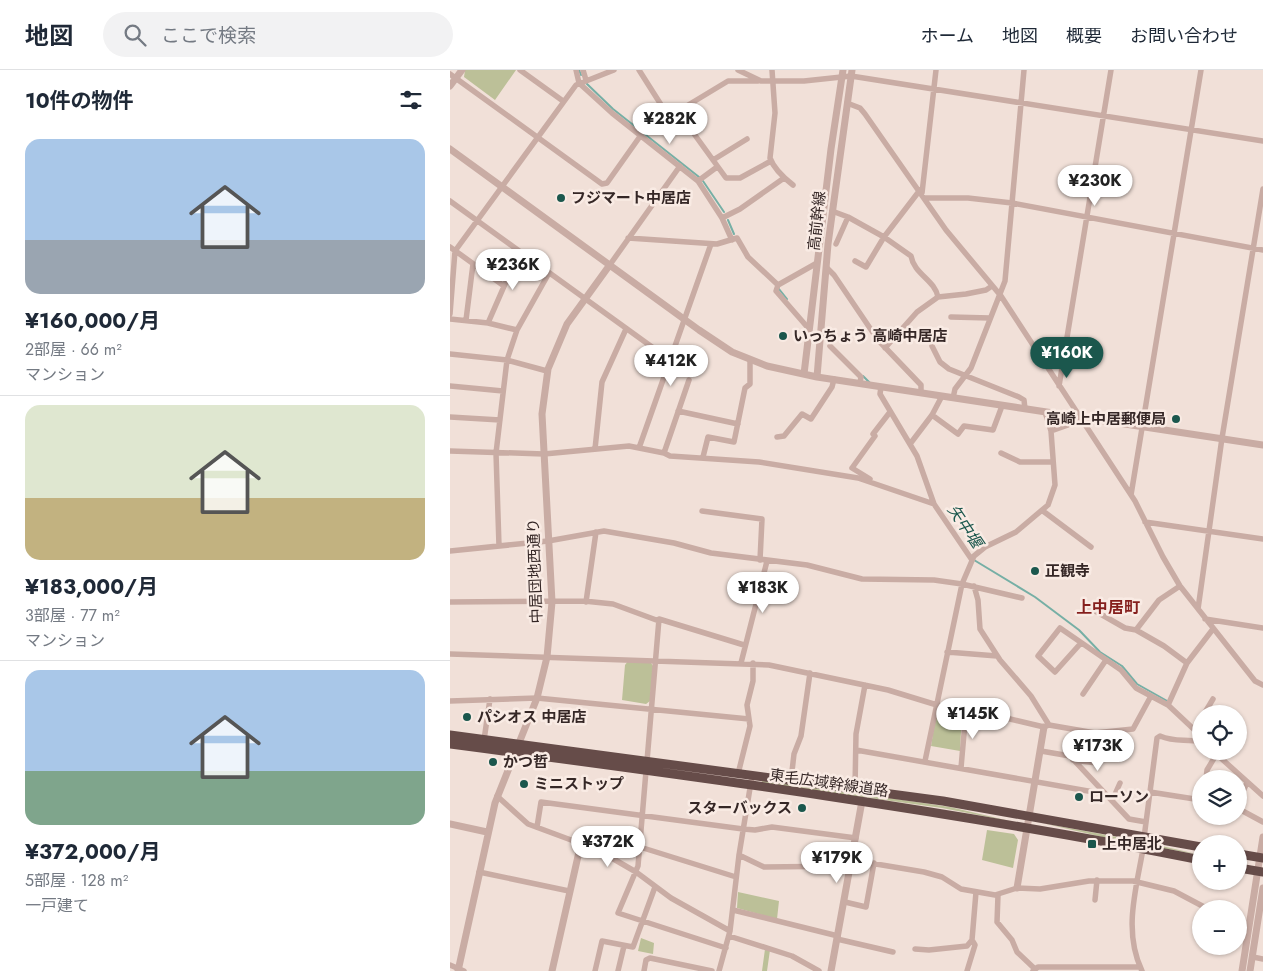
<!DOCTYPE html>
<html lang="ja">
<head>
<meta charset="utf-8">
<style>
	:root { --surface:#fff; --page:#f2f2f3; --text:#1f2937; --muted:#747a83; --line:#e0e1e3; --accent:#1b574d }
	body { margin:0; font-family:Jost,"Noto Sans JP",sans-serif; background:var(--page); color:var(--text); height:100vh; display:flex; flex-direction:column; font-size:19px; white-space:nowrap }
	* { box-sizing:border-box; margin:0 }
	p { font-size:16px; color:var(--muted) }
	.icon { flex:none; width:28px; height:28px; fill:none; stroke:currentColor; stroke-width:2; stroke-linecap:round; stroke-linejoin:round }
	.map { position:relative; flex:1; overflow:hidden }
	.drawer { display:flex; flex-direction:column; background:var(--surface); width:450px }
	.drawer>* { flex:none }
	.fabs { position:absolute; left:742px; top:635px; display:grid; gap:10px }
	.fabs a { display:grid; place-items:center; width:55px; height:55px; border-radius:50%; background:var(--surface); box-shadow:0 1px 4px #0004; font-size:25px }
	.price { position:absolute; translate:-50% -42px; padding:0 11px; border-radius:18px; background:#fff; color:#222; font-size:16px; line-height:32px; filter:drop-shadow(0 1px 2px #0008) }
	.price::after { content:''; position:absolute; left:50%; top:30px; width:15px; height:11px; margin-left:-8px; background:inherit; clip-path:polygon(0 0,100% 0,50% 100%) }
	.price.current { background:var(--accent); color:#fff }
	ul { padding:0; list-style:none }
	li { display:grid; align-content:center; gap:10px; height:265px; padding:0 25px }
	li+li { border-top:1px solid var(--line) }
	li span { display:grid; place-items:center; height:155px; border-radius:15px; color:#555 }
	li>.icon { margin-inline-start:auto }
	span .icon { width:90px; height:90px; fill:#fffc; stroke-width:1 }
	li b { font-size:21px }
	h2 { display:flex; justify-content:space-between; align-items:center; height:60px; padding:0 25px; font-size:21px }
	header { display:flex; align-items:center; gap:30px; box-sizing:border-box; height:70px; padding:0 25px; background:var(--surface); border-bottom:1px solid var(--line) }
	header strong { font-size:24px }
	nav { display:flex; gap:28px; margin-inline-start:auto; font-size:18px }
	.search { width:350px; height:45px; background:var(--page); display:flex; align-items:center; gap:12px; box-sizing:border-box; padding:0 18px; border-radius:28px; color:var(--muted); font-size:19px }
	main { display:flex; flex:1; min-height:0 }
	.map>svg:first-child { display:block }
	.green { fill:#bcc098 }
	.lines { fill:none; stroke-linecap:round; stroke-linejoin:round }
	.stream { stroke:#76afa5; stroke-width:2 }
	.minor { stroke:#c9aca4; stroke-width:5.5 }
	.tertiary { stroke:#c9aca4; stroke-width:7 }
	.trunk { stroke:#664c49; stroke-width:9 }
	.poi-dot { fill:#1b574d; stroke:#f9ebe4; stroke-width:2 }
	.labels { text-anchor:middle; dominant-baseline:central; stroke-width:5; stroke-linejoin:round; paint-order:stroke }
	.poi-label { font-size:15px; font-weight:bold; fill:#352726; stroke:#f9ebe4; text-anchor:start }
	.street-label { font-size:15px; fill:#352726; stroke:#f9ebe4 }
	.water-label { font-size:16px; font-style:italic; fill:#1b574d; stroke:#f9ebe4 }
	.neighbourhood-label { font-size:16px; font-weight:bold; fill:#851f1d; stroke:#f9ebe4 }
</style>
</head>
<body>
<header>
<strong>地図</strong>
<div class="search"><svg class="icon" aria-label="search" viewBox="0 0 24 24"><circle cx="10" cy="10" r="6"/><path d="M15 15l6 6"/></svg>ここで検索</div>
<nav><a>ホーム</a><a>地図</a><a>概要</a><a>お問い合わせ</a></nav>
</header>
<main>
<section class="drawer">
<h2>10件の物件<svg class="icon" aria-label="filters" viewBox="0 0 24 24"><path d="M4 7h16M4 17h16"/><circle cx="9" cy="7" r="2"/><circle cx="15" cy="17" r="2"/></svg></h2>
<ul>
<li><span style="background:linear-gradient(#a9c7e8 65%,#9aa5b1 0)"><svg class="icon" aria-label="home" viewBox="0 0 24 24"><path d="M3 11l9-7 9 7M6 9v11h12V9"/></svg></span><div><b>¥160,000/月</b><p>2部屋 · 66 m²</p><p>マンション</p></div></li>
<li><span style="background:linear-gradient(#dfe7d0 60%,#c2b280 0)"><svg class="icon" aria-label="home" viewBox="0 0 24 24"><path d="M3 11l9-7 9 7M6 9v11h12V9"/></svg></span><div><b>¥183,000/月</b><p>3部屋 · 77 m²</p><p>マンション</p></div></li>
<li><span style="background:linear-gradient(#a9c7e8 65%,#7fa58c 0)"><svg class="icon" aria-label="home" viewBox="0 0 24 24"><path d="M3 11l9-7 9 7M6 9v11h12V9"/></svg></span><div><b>¥372,000/月</b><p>5部屋 · 128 m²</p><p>一戸建て</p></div></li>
</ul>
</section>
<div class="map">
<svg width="813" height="901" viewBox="0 0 813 901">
	<rect width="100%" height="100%" fill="#f1e0d8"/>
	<path class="green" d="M15 0H66L45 30 14 7Z
		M178 591 201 593 203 596 200 631 196 634 172 630 175 595Z
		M487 638 512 643 510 681 481 676Z
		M312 709 500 737 564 752 492 738 312 713Z
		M592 753 694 772 751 785 657 768Z
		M537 760 564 764 568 770 563 798 532 790Z
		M288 822 329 831 327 849 287 838Z
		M191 868 204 873 203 884 188 881Z
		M315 879 320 880 317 901H312Z"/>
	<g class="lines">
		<path class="stream" d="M129 0 131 5
			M136 13 163 39 249 107
			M253 111 274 142
			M278 150 284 164
			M329 219 337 229
			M413 306 420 313
			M524 490 585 527 629 560 650 582 672 596 687 614 719 632
			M768 681 772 686"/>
		<path class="minor" d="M70 0 113 31
			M126 0 129 13 162 43 248 111 272 148 282 170
			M133 0 136 10
			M189 0 215 41 225 43 278 11H308
			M288 0 311 11H354L401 6 813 71
			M322 0 325 43 320 88C324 99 334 108 343 115
			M0 4 152 114 157 113 191 65
			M397 33 410 38 415 44 496 160 551 226 685 431 713 487 730 516 805 611 813 615
			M225 43 242 61 276 108H290L321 91
			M263 90 297 69
			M248 111 267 97
			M472 123 486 0
			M475 128H518L562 133 813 180
			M0 131 220 290
			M382 141 398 147
			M272 148 290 139 334 108
			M178 168 267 174 287 168 298 187 328 215
			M386 174 398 147 434 167 461 186C464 204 485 210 488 227
			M0 177 54 216
			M405 191 416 197 434 167 470 120
			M159 196 230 96
			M376 197 384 205 428 270 471 315V323
			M0 244 5 181 126 15 164 0
			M501 247 540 248
			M0 249 38 253 67 260
			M16 250 23 194
			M38 253 69 182
			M359 259 326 221 328 215 367 193
			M380 276 411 307 410 313
			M482 276 490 292 499 299 569 327 574 330 575 339
			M435 278 467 242 488 227 516 224 536 220 542 216
			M0 284 57 290 97 301
			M0 316 53 321
			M609 316 661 0
			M431 317 430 324 467 386 484 434 522 490
			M503 328 505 319 521 298 555 211 574 0
			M228 341 288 354
			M482 345 508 364 514 356 543 360 552 336
			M0 347 50 350
			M601 361 618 355
			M327 367 334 366 352 344 361 349 382 317 384 309
			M460 374 482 345 492 326
			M189 378 261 174
			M145 379 152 312 176 259
			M0 381 94 384 179 376 214 383 239 310
			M214 383 220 386 309 392 408 408 484 434
			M551 383 570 392H603
			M253 387 258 367 284 372 295 318 300 314V290
			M420 409 402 398 425 366 423 364 440 342
			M681 425 751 0
			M252 441 312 449 310 490
			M593 441 641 477
			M695 452 813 469
			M49 476 46 383 57 290 67 260 99 203
			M0 481 98 471 154 461 224 473 261 483 357 495 412 509 484 510 512 514 572 528
			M524 516 528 530 530 559 550 590 581 626 599 655
			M0 532 134 531 163 534 209 551
			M136 532 146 462
			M633 534 675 558 686 560 709 530 730 516
			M748 539 772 368 813 119
			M755 549 813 558
			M686 560 714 576 737 593
			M631 573 605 602 588 586 610 558 671 600 686 618 701 626
			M497 582 547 586
			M0 584 319 595 438 620 500 639 539 644 594 657 599 655 645 663 683 659 701 626 718 635 751 666
			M291 593 317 491
			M633 624 656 590
			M0 631 87 628 299 649
			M718 635 737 593 763 559
			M754 644 763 629
			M751 647 749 652 751 657
			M34 670 40 629
			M406 680 655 724
			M591 681 620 686 679 749 696 752
			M763 681 813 726
			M623 690 647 693
			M197 691 209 549 294 575
			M475 691 512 514 524 486 535 477 566 462 598 435 605 415 601 361 595 342
			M511 698 516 641
			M196 701 188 796 168 843 276 878
			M288 704 300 656 297 635 303 611V593
			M756 709 757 700 766 685
			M341 710 344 684 351 666 360 603
			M405 718 406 664 415 615
			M700 722 751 730
			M47 726 78 754 148 780 186 802 221 828 280 861
			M789 729 797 713
			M662 731 670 713
			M789 739 813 752
			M87 757 91 732 293 759 305 760 322 757 406 768
			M694 768 707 668 710 666C726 673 736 668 751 672
			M190 777 286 807
			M289 785 314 797 401 796
			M402 790 474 802 492 807 511 819 545 825 567 818 590 819 639 811H683L724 821 758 839
			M29 802 119 821
			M548 825 547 852 562 870 567 882 585 899
			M645 830 647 810
			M395 832 416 837 424 793
			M283 840 388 866
			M789 861 798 863
			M279 866 342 886 369 901
			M387 869 443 882
			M465 879 479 880 517 876 522 870
			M803 887 813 889
			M0 895 14 901
			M145 901 152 871 183 877 205 817
			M168 901 174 876
			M194 901 196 890 200 888 262 901
			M269 901 280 861 289 785 302 706
			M517 901 525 875 522 870 526 822
			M583 901 588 897H690
			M692 901C673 861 686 820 693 779"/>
		<path class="tertiary" d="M0 16 12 0
			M0 79 249 260 282 282 317 296 367 307 813 375
			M354 304 381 79 393 0
			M367 307 378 174 402 0
			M0 754 37 762
			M567 818 594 657
			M8 901 45 733 87 628 97 587 102 532 92 344 98 299 117 254 159 196
			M102 901 131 773
			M381 901 412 731
			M792 901 813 767
			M800 901 813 818"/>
		<path class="trunk" d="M0 665 493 731 751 777
			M0 674C251 707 503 741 751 790
			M789 784 813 788
			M789 798 813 802"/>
	</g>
	<g class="poi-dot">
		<circle cx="111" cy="128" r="5"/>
		<circle cx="333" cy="266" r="5"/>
		<circle cx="726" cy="349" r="5"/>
		<circle cx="585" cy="501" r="5"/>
		<circle cx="17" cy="647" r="5"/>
		<circle cx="43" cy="692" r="5"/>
		<circle cx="74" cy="714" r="5"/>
		<circle cx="629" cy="727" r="5"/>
		<circle cx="352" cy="738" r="5"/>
		<rect x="637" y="769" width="10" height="10" rx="2.5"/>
	</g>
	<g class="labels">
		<g class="poi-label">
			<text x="121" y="128">フジマート中居店</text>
			<text x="343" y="266">いっちょう 高崎中居店</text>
			<text x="716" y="349" text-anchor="end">高崎上中居郵便局</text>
			<text x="595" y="501">正観寺</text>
			<text x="27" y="647">パシオス 中居店</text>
			<text x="53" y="692">かつ哲</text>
			<text x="84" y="714">ミニストップ</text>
			<text x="639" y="727">ローソン</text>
			<text x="342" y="738" text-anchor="end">スターバックス</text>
			<text x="652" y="774">上中居北</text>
		</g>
		<g class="street-label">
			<text transform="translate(367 151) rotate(-84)">高前幹線</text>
			<text transform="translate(85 501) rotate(-92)">中居団地西通り</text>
			<text transform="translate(379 713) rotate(8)">東毛広域幹線道路</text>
		</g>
		<g class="water-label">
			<text transform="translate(515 456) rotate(56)">矢中堰</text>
		</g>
		<g class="neighbourhood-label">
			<text x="658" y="537">上中居町</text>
		</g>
	</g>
</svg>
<div class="fabs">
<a><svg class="icon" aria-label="locate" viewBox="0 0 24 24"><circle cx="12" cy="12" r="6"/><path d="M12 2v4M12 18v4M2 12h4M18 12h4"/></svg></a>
<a><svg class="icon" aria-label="layers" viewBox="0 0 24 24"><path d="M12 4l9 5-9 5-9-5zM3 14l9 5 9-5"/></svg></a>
<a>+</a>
<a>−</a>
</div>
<b class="price" style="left:220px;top:75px">¥282K</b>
<b class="price" style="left:645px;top:137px">¥230K</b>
<b class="price" style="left:63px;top:221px">¥236K</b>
<b class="price current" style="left:617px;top:309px">¥160K</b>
<b class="price" style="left:221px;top:317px">¥412K</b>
<b class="price" style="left:313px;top:544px">¥183K</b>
<b class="price" style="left:523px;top:670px">¥145K</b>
<b class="price" style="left:648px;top:702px">¥173K</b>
<b class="price" style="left:158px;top:798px">¥372K</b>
<b class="price" style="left:387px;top:814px">¥179K</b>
</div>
</main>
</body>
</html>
